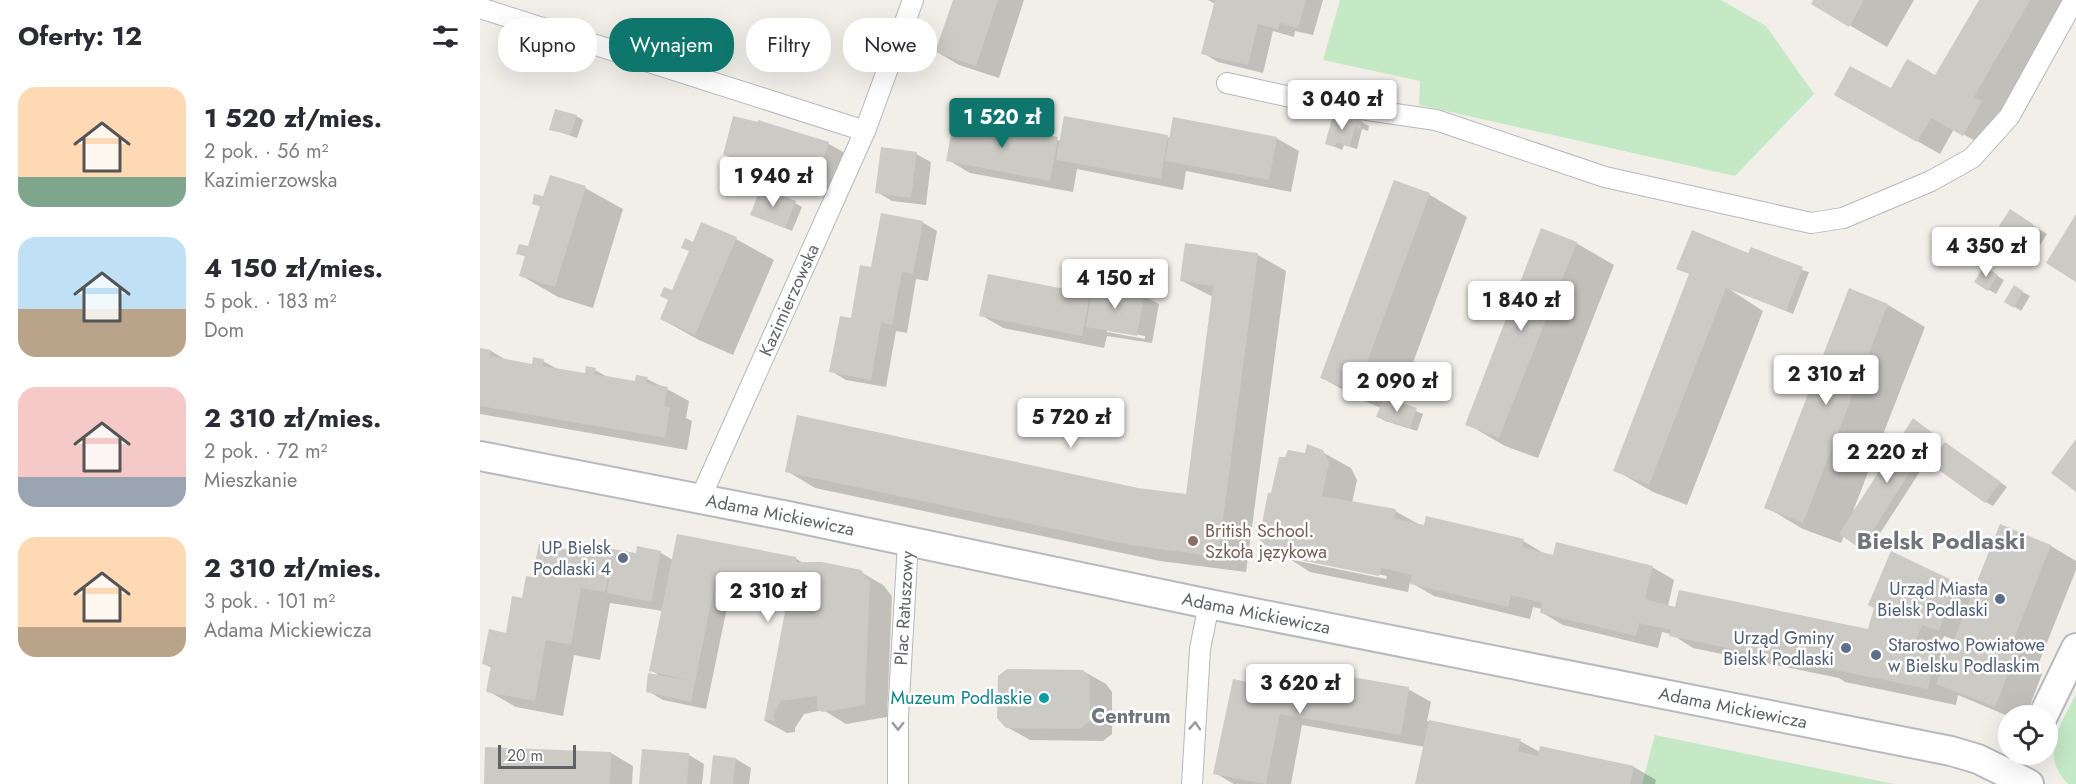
<!DOCTYPE html>
<html lang="pl">
<head>
<meta charset="utf-8">
<style>
	:root { --surface:#fff; --page:#f7f7f7; --text:#2b2b33; --muted:#7c7c81; --accent:#0f766e }
	body { margin:0; font-family:Jost,sans-serif; background:var(--page); color:var(--text); height:100vh; display:flex; flex-direction:column; font-size:22px; white-space:nowrap }
	* { box-sizing:border-box; margin:0 }
	p { font-size:20px; color:var(--muted) }
	.icon { flex:none; width:33px; height:33px; fill:none; stroke:currentColor; stroke-width:2; stroke-linecap:round; stroke-linejoin:round }
	.map { position:relative; flex:1; overflow:hidden }
	.panel { display:flex; flex-direction:column; background:var(--surface); width:480px }
	.panel>* { flex:none }
	.guide { position:absolute; left:18px; top:18px; width:570px; height:54px; display:flex; gap:12px }
	.controls { position:absolute; left:1518px; top:705px; display:grid; gap:12px }
	.controls a { display:grid; place-items:center; width:60px; height:60px; border-radius:50%; background:var(--surface); box-shadow:0 6px 24px #0002; font-size:30px }
	.scale { position:absolute; left:18px; bottom:15px; width:78px; box-sizing:border-box; padding-left:6px; border:3px solid #5f6368; border-top:0; font-size:16px; line-height:21px; white-space:nowrap; color:#5f6368; -webkit-text-stroke:4px #fff; paint-order:stroke }
	.price { position:absolute; translate:-50% -51px; padding:0 14px; border-radius:6px; background:#fff; color:#222; font-size:20px; line-height:39px; filter:drop-shadow(0 2px 3px #0008) }
	.price::after { content:''; position:absolute; left:50%; top:36px; width:18px; height:14px; margin-left:-9px; background:inherit; clip-path:polygon(0 0,100% 0,50% 100%) }
	.price.current { background:var(--accent); color:#fff }
	ul { padding:0; list-style:none }
	li { display:flex; align-items:center; gap:18px; height:150px; padding:0 18px }
	li span { display:grid; place-items:center; flex:none; width:168px; height:120px; border-radius:18px; color:#555 }
	li>.icon { margin-inline-start:auto }
	span .icon { width:72px; height:72px; fill:#fffc; stroke-width:1 }
	li b { font-size:26px }
	h2 { display:flex; justify-content:space-between; align-items:center; height:72px; padding:0 18px; font-size:26px }
	.tag { padding:0 21px; border-radius:24px; background:var(--surface); box-shadow:0 6px 24px #0002; font-size:21px; line-height:54px }
	.tag.current { background:var(--accent); color:#fff }
	main { display:flex; flex:1; min-height:0 }
	.map>svg:first-child { display:block }
	.green { fill:#c5e8c5 }
	.shadow { fill:#0003; fill-rule:evenodd }
	.building { fill:#cccac5 }
	.lines { fill:none; stroke-linecap:round; stroke-linejoin:round }
	.street-casing { stroke:#b5b8bc; stroke-width:22 }
	.secondary-casing { stroke:#b6babf; stroke-width:32 }
	.street { stroke:#fff; stroke-width:20 }
	.secondary { stroke:#fff; stroke-width:28 }
	.oneway { stroke:#979a9d }
	.education-dot { fill:#8d6e63; stroke:#fff; stroke-width:2 }
	.service-dot { fill:#5c6f8a; stroke:#fff; stroke-width:2 }
	.culture-dot { fill:#0f9aa8; stroke:#fff; stroke-width:2 }
	.labels { text-anchor:middle; dominant-baseline:central; stroke-width:5; stroke-linejoin:round; paint-order:stroke }
	.street-label { font-size:18px; fill:#5f6368; stroke:#fff }
	.education-label { font-size:18px; fill:#785e54; stroke:#fff; text-anchor:start }
	.service-label { font-size:18px; fill:#4e5e75; stroke:#fff; text-anchor:end }
	.culture-label { font-size:18px; fill:#0d838f; stroke:#fff; text-anchor:end }
	.neighbourhood-label { font-size:20px; font-weight:bold; fill:#70757a; stroke:#fff }
	.district-label { font-size:24px; font-weight:bold; fill:#70757a; stroke:#fff }
</style>
</head>
<body>
<main>
<section class="panel">
<h2>Oferty: 12<svg class="icon" aria-label="filters" viewBox="0 0 24 24"><path d="M4 7h16M4 17h16"/><circle cx="9" cy="7" r="2"/><circle cx="15" cy="17" r="2"/></svg></h2>
<ul>
<li><span style="background:linear-gradient(#ffd9b3 75%,#7fa58c 0)"><svg class="icon" aria-label="home" viewBox="0 0 24 24"><path d="M3 11l9-7 9 7M6 9v11h12V9"/></svg></span><div><b>1 520 zł/mies.</b><p>2 pok. · 56 m²</p><p>Kazimierzowska</p></div></li>
<li><span style="background:linear-gradient(#bfe0f5 60%,#b9a48a 0)"><svg class="icon" aria-label="home" viewBox="0 0 24 24"><path d="M3 11l9-7 9 7M6 9v11h12V9"/></svg></span><div><b>4 150 zł/mies.</b><p>5 pok. · 183 m²</p><p>Dom</p></div></li>
<li><span style="background:linear-gradient(#f6c9c9 75%,#9aa5b1 0)"><svg class="icon" aria-label="home" viewBox="0 0 24 24"><path d="M3 11l9-7 9 7M6 9v11h12V9"/></svg></span><div><b>2 310 zł/mies.</b><p>2 pok. · 72 m²</p><p>Mieszkanie</p></div></li>
<li><span style="background:linear-gradient(#ffd9b3 75%,#b9a48a 0)"><svg class="icon" aria-label="home" viewBox="0 0 24 24"><path d="M3 11l9-7 9 7M6 9v11h12V9"/></svg></span><div><b>2 310 zł/mies.</b><p>3 pok. · 101 m²</p><p>Adama Mickiewicza</p></div></li>
</ul>
</section>
<div class="map">
<svg width="1596" height="784" viewBox="0 0 1596 784">
	<rect width="100%" height="100%" fill="#f1efe8"/>
	<path class="green" d="M860 0H1241L1286 26 1334 94 1255 176 939 105 940 81 843 60Z
		M1596 694V784H1588C1559 754 1580 726 1596 694Z
		M1175 735 1414 784H1162Z"/>
	<path class="shadow" d="M474 0H544L519 78 479 65 457 52Z
		M728 0H843L833 35 815 31 814 37 793 31 783 73 738 62 723 53 735 4Z
		M1335 0H1434L1407 47 1333 4Z
		M1500 0H1596L1506 147 1474 129 1460 154 1356 95 1411 90 1456 77Z
		M96 116 103 120 97 138 71 129Z
		M586 118 691 138H796L819 151 811 192 706 171 703 190 597 169 593 192 490 173 468 160 476 120 581 141Z
		M279 122 349 144 377 160 364 195 273 170 245 154Z
		M881 122 889 126 888 131 882 129 877 149 864 145 862 150 846 143Z
		M436 154 451 162 446 205 412 201 397 192Z
		M915 182 950 195 987 217 918 403 943 414 937 431 905 421 898 417 901 408 880 399 842 378Z
		M105 188 143 209 113 308 78 297 40 275 46 257 38 253 49 248 61 207 54 203Z
		M315 203 322 207 312 231 272 214Z
		M1545 220 1567 234 1551 259 1536 250Z
		M442 222 457 231 448 281 436 279 427 333 416 331 406 387 366 380 351 371 392 269Z
		M256 239 294 260 253 355 219 340 181 319 213 244Z
		M1096 243 1134 265 1058 458 1025 446 987 424Z
		M778 255 806 271 766 572 680 561 335 488 307 471 658 489 707 496 733 297 702 281Z
		M1269 255 1329 272 1313 314 1243 285 1283 311 1207 505 1173 492 1135 470 1210 274Z
		M1505 268 1524 280 1516 294 1496 282Z
		M1534 287 1550 296 1541 311 1526 301Z
		M609 296H664L679 304 672 343 627 336 624 348 523 328 501 315ZM627 329 665 336V339L627 332Z
		M1408 305 1445 327 1373 511 1441 425 1461 439 1388 552 1364 536 1361 543 1323 529 1286 507Z
		M11 351 28 361 53 365 63 361 79 370 106 374 115 370 131 379 157 383 167 379 187 389 209 401 206 418 212 421 207 450 0 414V356Z
		M1472 448 1527 487 1513 506 1506 502Z
		M842 452 871 468 877 480 872 503 915 511 942 526 1043 541 1065 554 1172 567 1194 580 1188 606 1395 632 1475 583 1494 594 1520 526 1571 546 1596 561V570L1556 670 1562 674 1546 716H1528L1478 695 1476 705 1365 682 1359 678 1213 648 1191 634 1182 632 1178 648 1083 625 1061 612 1062 609 1053 607 1050 619 954 596 930 582 928 592 830 572 786 544 793 495 826 455ZM814 557 907 576 906 579 818 561ZM1464 636 1475 640 1470 652 1460 646Z
		M60 545 132 560 126 556 181 553 193 560 315 558 325 564 381 572 403 585 412 596 407 717 366 724 343 710 324 714 315 728V732L307 733 285 721 311 591 281 585 278 601 258 598 250 593 226 709 183 700 168 691 180 676 171 670 183 611 130 603 120 660 94 655 83 716 36 707 8 691 12 668 4 664 27 634 54 579Z
		M603 671 626 684 632 692V734L623 741 550 740 527 727Z
		M928 689 951 702 947 721 1040 741 1060 752 1154 767 1176 780 1175 784H937L945 747 822 725 811 784H754L735 773 806 692Z
		M131 753 153 766 152 784H5Z
		M209 755 224 764 222 784H160Z
		M256 759 271 768 269 784H232Z"/>
	<path class="building" d="M473 0H518L496 66 455 52Z
		M735 0H826L818 28 800 23 798 29 778 24 768 65 721 54Z
		M1333 0H1384L1369 27 1331 4Z
		M1499 0H1550L1494 97 1502 101 1483 136 1451 118 1437 142 1354 95 1370 66 1411 88 1427 59 1455 75Z
		M75 109 97 115 90 135 69 130Z
		M862 115 882 121 880 128 875 127 870 146 857 142 855 147 845 144 852 118 860 120Z
		M253 116 278 122V120L349 142 336 180 243 155Z
		M584 116 688 135 681 179 576 160Z
		M693 117 797 137 789 180 685 161Z
		M474 118 578 137 570 181 466 161Z
		M401 147 437 152 431 198 395 193Z
		M70 175 106 186 75 287 39 276 45 256 36 254 39 244 48 246 60 206 52 204 54 194 63 196Z
		M914 180 950 193 876 392 840 378Z
		M281 187 316 201 305 228 270 215Z
		M1530 209 1553 224 1535 252 1512 237Z
		M401 213 443 221 433 274 422 272 412 325 401 323 391 380 349 372 360 316 371 318 380 265 391 267Z
		M1596 214V282L1566 263Z
		M221 222 257 237 215 335 180 319 188 300 180 296 184 287 192 290 209 251 201 248 205 238 213 242Z
		M1061 228 1097 242 1019 438 985 425Z
		M1212 230 1268 253 1271 247 1323 267 1306 311 1246 288 1169 485 1133 471 1209 274 1196 269Z
		M705 243 778 253 738 557 650 545 305 472 317 415 658 488 706 494 733 286 700 281Z
		M1504 266 1518 275 1508 291 1494 282Z
		M508 274 610 294 602 336 499 316Z
		M613 285 664 294 657 336 606 327Z
		M1534 285 1543 291 1534 308 1524 302Z
		M1369 288 1408 304 1323 523 1284 508Z
		M0 348 11 350 10 356 52 364 53 357 64 359 63 366 105 373 106 366 116 368 114 374 155 381 156 375 168 377 166 383 188 387 184 406 190 407 185 438 0 406Z
		M904 397 937 408 930 428 896 417Z
		M1433 418 1454 434 1381 549 1359 534Z
		M1596 439V492L1571 473Z
		M1465 442 1521 482 1505 503 1449 463Z
		M827 444 843 450 849 463 842 496 916 509 914 518 944 525 946 516 1044 539 1042 547 1073 555 1076 542 1173 566 1165 599 1195 607 1199 590 1388 629 1394 608 1388 605 1411 551 1476 582 1459 631 1442 625 1436 639 1457 643 1448 689 1189 636 1191 630 1159 623 1156 636 1060 613 1062 603 1031 595 1028 607 930 584 932 575 902 568 899 576 800 556 802 550 785 545 779 539 788 493H791L799 457H805L808 450 825 453Z
		M1520 524 1571 545 1528 654 1535 656 1515 707 1456 684Z
		M197 534 316 557 317 562H342L381 570 390 582 385 705 342 712 337 708V696L322 698 301 701 293 715 295 724 292 720 284 721 310 586 266 578 263 594 241 590 243 578 236 577 211 702 166 692 168 673 212 681 169 671Z
		M59 544 124 557 126 548 156 553 157 546 181 551 171 602 127 593 132 558 125 592 101 588 91 645 66 640 55 701 6 692 11 666 2 664 9 629 26 633 32 596 42 598 46 576 52 577Z
		M809 666 929 687 921 735 800 714 786 784 733 774 753 679 805 690Z
		M527 669 603 670 610 678V721L600 729 526 728 517 718 518 676Z
		M949 720 1041 739 1038 751 1058 756 1060 746 1154 766 1150 784H935Z
		M5 747 131 752 130 784H4Z
		M162 749 209 753 207 784H159Z
		M233 755 256 758 253 784H230Z"/>
	<g class="lines">
		<defs>
			<g id="street">
				<path d="M0 8 385 131"/>
				<path d="M747 83 833 102 956 120 1125 177 1331 223 1363 218 1451 181 1492 158 1529 117 1594 0"/>
				<path id="s1" d="M220 499 385 131 433 0"/>
				<path id="s2" d="M418 784V717L428 542"/>
				<path d="M712 784 720 649 729 604"/>
			</g>
			<g id="secondary">
				<path id="s3" d="M0 456 308 516 729 604 1471 751 1498 759 1549 784"/>
				<path d="M1563 716 1596 648"/>
			</g>
		</defs>
		<use href="#street" class="street-casing"/>
		<use href="#secondary" class="secondary-casing"/>
		<use href="#street" class="street"/>
		<use href="#secondary" class="secondary"/>
	</g>
	<defs><path id="oneway-chevron" d="M-2-3.5L2.5 0L-2 3.5" fill="none" stroke-width="1.6" stroke-linecap="round" stroke-linejoin="round" transform="scale(1.5)"/></defs>
	<g class="oneway">
		<use href="#oneway-chevron" transform="translate(418 726) rotate(90)"/>
		<use href="#oneway-chevron" transform="translate(715 726) rotate(-86)"/>
	</g>
	<circle class="education-dot" cx="713" cy="541" r="6"/>
	<g class="service-dot">
		<circle cx="143" cy="558" r="6"/>
		<circle cx="1520" cy="599" r="6"/>
		<circle cx="1366" cy="648" r="6"/>
		<circle cx="1396" cy="655" r="6"/>
	</g>
	<circle class="culture-dot" cx="564" cy="698" r="6"/>
	<g class="labels">
		<g class="street-label">
			<text stroke="none"><textPath href="#s1" startOffset="218">Kazimierzowska</textPath></text>
			<text stroke="none"><textPath href="#s3" startOffset="306">Adama Mickiewicza</textPath></text>
			<text stroke="none"><textPath href="#s2" startOffset="176">Plac Ratuszowy</textPath></text>
			<text stroke="none"><textPath href="#s3" startOffset="792">Adama Mickiewicza</textPath></text>
			<text stroke="none"><textPath href="#s3" startOffset="1278">Adama Mickiewicza</textPath></text>
		</g>
		<g class="education-label">
			<text x="725" y="531">British School.<tspan x="725" dy="21">Szkoła językowa</tspan></text>
		</g>
		<g class="service-label">
			<text x="131" y="548">UP Bielsk<tspan x="131" dy="21">Podlaski 4</tspan></text>
			<text x="1508" y="589">Urząd Miasta<tspan x="1508" dy="21">Bielsk Podlaski</tspan></text>
			<text x="1354" y="638">Urząd Gminy<tspan x="1354" dy="21">Bielsk Podlaski</tspan></text>
			<text x="1408" y="645" text-anchor="start">Starostwo Powiatowe<tspan x="1408" dy="21">w Bielsku Podlaskim</tspan></text>
		</g>
		<g class="culture-label">
			<text x="552" y="698">Muzeum Podlaskie</text>
		</g>
		<g class="neighbourhood-label">
			<text x="651" y="716">Centrum</text>
		</g>
		<g class="district-label">
			<text x="1461" y="540">Bielsk Podlaski</text>
		</g>
	</g>
</svg>
<div class="controls">
<a><svg class="icon" aria-label="locate" viewBox="0 0 24 24"><circle cx="12" cy="12" r="6"/><path d="M12 2v4M12 18v4M2 12h4M18 12h4"/></svg></a>
</div>
<div class="scale">20 m</div>
<b class="price" style="left:862px;top:131px">3 040 zł</b>
<b class="price current" style="left:522px;top:149px">1 520 zł</b>
<b class="price" style="left:293px;top:208px">1 940 zł</b>
<b class="price" style="left:1506px;top:278px">4 350 zł</b>
<b class="price" style="left:635px;top:310px">4 150 zł</b>
<b class="price" style="left:1041px;top:332px">1 840 zł</b>
<b class="price" style="left:1346px;top:406px">2 310 zł</b>
<b class="price" style="left:917px;top:413px">2 090 zł</b>
<b class="price" style="left:591px;top:449px">5 720 zł</b>
<b class="price" style="left:1407px;top:484px">2 220 zł</b>
<b class="price" style="left:288px;top:623px">2 310 zł</b>
<b class="price" style="left:820px;top:715px">3 620 zł</b>
<div class="guide">
<a class="tag">Kupno</a>
<a class="tag current">Wynajem</a>
<a class="tag">Filtry</a>
<a class="tag">Nowe</a>
</div>
</div>
</main>
</body>
</html>
